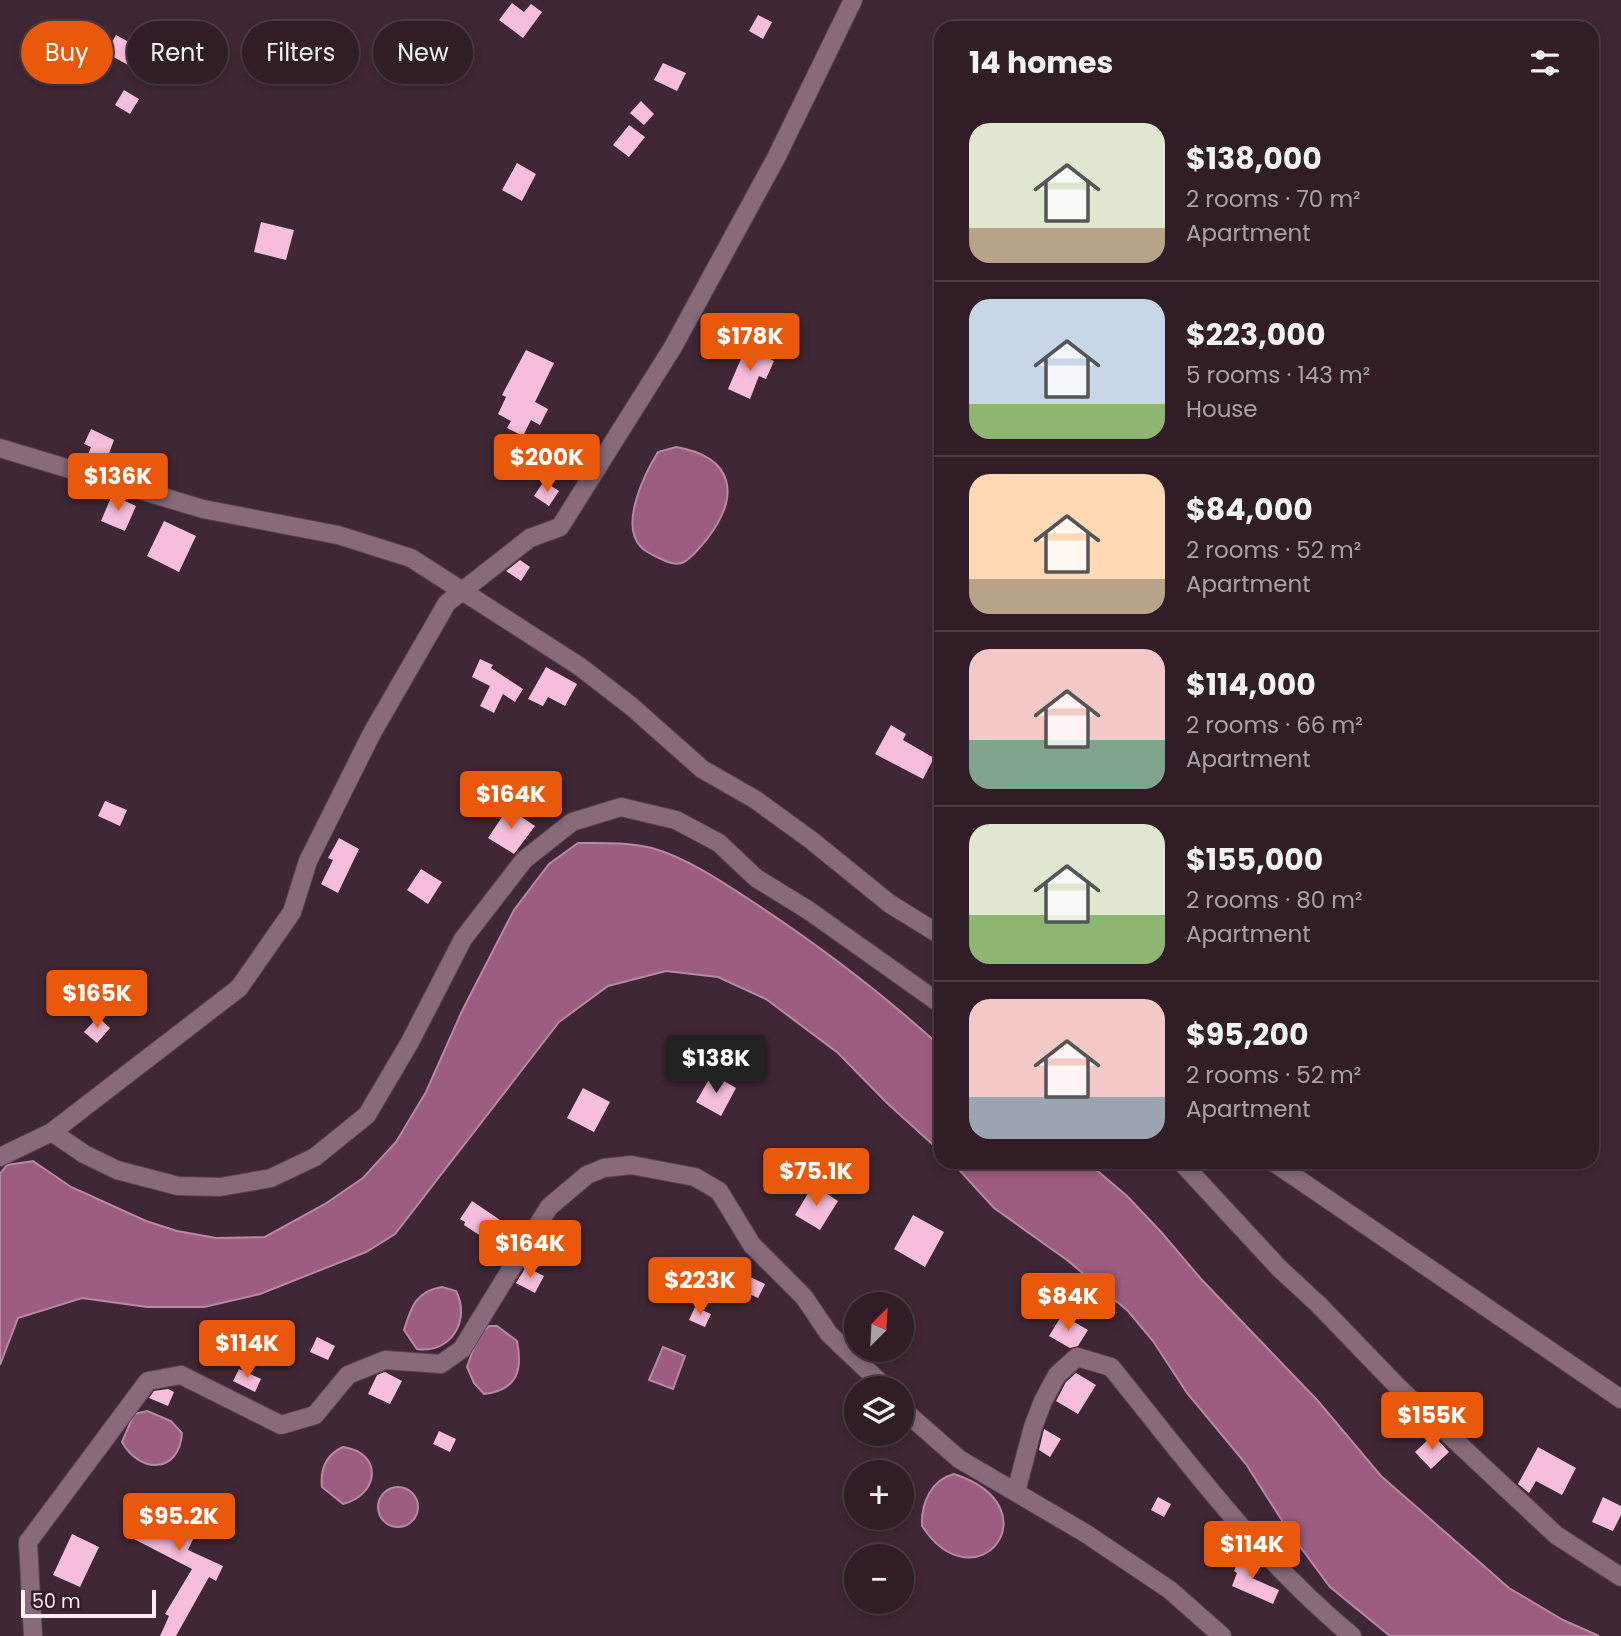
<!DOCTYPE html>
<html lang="en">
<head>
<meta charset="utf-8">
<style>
	:root { --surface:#301d28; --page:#382630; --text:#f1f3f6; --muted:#a8a2a8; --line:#4b3b45; --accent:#ea580c }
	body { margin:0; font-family:Poppins,sans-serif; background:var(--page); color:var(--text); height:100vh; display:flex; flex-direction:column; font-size:26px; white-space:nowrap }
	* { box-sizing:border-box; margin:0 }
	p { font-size:23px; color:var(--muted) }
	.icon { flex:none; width:38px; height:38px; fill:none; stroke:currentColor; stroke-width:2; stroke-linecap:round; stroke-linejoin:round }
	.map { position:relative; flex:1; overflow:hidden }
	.details { position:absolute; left:934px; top:21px; width:665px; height:1148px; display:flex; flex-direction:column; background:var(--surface); border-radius:21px; box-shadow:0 4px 10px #0003,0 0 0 2px var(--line) }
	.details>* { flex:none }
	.top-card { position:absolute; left:21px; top:21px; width:665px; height:63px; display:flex; gap:14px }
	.needle { width:46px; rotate:24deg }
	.tools { position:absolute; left:844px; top:1292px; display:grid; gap:14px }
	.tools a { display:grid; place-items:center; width:70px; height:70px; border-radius:50%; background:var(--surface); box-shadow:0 4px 10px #0003,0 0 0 2px var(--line); font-size:35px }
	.scale { position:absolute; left:21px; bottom:18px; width:135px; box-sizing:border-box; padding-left:7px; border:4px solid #feecf5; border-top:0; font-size:19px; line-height:24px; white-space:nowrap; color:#feecf5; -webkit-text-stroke:5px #361d2b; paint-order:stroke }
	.price { position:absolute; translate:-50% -60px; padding:0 16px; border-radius:7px; background:var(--accent); color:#fff; font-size:23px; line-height:46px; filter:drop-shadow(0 2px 4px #0008) }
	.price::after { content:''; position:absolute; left:50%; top:42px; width:21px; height:16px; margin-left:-10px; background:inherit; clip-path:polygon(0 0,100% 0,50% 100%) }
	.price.selected { background:#222; color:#fff }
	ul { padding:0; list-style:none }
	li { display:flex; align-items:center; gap:21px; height:175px; padding:0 35px }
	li+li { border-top:2px solid var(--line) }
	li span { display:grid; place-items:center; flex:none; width:196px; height:140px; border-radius:21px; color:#555 }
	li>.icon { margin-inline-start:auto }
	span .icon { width:84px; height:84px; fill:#fffc; stroke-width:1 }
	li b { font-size:30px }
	h2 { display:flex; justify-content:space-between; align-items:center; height:84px; padding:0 35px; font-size:30px }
	.pill { padding:0 24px; border-radius:32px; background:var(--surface); box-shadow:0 4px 10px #0003,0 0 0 2px var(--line); font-size:24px; line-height:63px }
	.pill.selected { background:var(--accent); color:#fff }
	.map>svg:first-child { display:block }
	.water { fill:#9c5d80; stroke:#b988a3; stroke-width:2 }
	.building { fill:#f7bedc }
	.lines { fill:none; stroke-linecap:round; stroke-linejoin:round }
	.minor-casing { stroke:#5a4450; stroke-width:20 }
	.minor { stroke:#886a7a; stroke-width:18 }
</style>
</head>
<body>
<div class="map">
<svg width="1621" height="1636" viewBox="0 0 1621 1636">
	<rect width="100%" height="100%" fill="#402735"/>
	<path class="water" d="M676 447C734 457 741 495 707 539 701 546 692 558 684 562 676 566 667 562 659 558 653 555 645 552 641 547 619 525 645 473 658 452Z
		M578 843C603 843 628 842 652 848 686 858 718 879 747 898 816 943 880 991 941 1047V1152L887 1103 838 1053 766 999 718 977 666 971 608 986 559 1022 395 1234 366 1252 260 1294 204 1307H147L82 1298 18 1318 0 1365V1174L7 1165 33 1161 71 1187 146 1221 177 1231 216 1238 265 1237 325 1204 363 1178 396 1142 426 1092 462 1011 514 910 549 864Z
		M952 1162H1087L1127 1196 1162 1233 1201 1279 1318 1401 1381 1476 1509 1588 1563 1620 1599 1636H1390L1330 1587 1290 1533 1246 1464 1187 1393 1153 1341 1128 1311 1067 1260 994 1208Z
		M442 1287 456 1291C471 1320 451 1354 417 1349L404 1330C411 1307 416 1291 442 1287Z
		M489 1326H497L517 1341C523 1371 517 1390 484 1394L474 1383 467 1367 478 1336Z
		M663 1347 685 1356 673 1389 649 1380Z
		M147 1411 171 1421 182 1433C179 1475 139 1473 122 1442L134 1414Z
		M343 1447C384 1453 379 1495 343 1504L322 1487C320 1469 326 1455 343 1447Z
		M954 1474C1057 1508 976 1608 922 1526 921 1503 931 1480 954 1474Z
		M378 1507a20 20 0 1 1 40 0a20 20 0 1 1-40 0Z"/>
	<path class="building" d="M512 3 524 12 531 4 542 12 523 38 499 20Z
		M758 15 772 22 763 39 749 31Z
		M116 35 140 48 130 66 106 53Z
		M663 63 686 73 677 91 654 80Z
		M124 90 139 99 130 114 115 105Z
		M641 101 654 114 644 125 630 113Z
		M629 125 645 137 629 157 613 145Z
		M517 163 536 174 522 201 502 190Z
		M261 222 294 230 286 260 254 252Z
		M746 347 774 361 766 379 759 376 750 399 728 389Z
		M526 350 554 363 535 402 548 409 540 425 531 420 523 436 507 428 511 421 498 414 506 397 502 395Z
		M91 429 114 440 104 467 85 462 91 447 84 444Z
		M544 481 559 491 549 506 534 496Z
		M112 495 136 506 125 531 101 521Z
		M164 521 196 536 179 572 147 556Z
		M520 560 530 567 521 581 506 571Z
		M480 659 493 665 491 668 523 689 515 702 503 694 494 713 480 706 490 686 472 677Z
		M546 667 577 684 565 706 548 697 543 706 528 699Z
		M891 725 906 734 903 740 934 758 923 779 875 754Z
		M105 801 127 810 120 826 98 816Z
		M508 808 535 826 514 854 488 838Z
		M339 838 359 849 338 893 321 884 333 860 328 858Z
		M421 869 442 882 428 904 407 890Z
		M98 1017 110 1028 97 1043 84 1032Z
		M712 1074 736 1088 721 1116 696 1102Z
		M583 1088 610 1102 594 1132 567 1118Z
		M813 1185 838 1201 820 1230 795 1215Z
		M472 1201 509 1226 496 1246 464 1225 465 1222 460 1219Z
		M913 1215 944 1232 925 1267 894 1249Z
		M526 1267 544 1276 535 1293 516 1283Z
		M750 1277 765 1284 758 1298 743 1291Z
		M695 1307 711 1314 705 1327 689 1320Z
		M1062 1315 1088 1330 1078 1346 1070 1348 1049 1336Z
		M317 1337 335 1346 328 1360 310 1352Z
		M239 1369 261 1379 255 1392 233 1381Z
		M385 1372 402 1381 390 1404 368 1394 377 1375Z
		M1076 1373 1096 1385 1078 1414 1056 1401 1066 1382Z
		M168 1389 174 1392 168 1406 149 1398 154 1391Z
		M1044 1429 1061 1439 1050 1457 1039 1450Z
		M439 1431 456 1439 450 1452 433 1444Z
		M1433 1435 1449 1452 1431 1469 1415 1452Z
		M1538 1447 1576 1468 1562 1495 1536 1481 1529 1493 1518 1484Z
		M177 1494 207 1509 188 1550 223 1566 216 1581 209 1577 176 1636H160L169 1616 165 1614 192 1569 130 1537 138 1522 146 1526 157 1502 170 1508Z
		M1158 1497 1171 1504 1164 1517 1151 1510Z
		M1603 1497 1621 1506V1515L1613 1531 1592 1522Z
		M72 1534 99 1547 80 1587 53 1575Z
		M1242 1553 1259 1563 1252 1578 1279 1590 1273 1604 1232 1586 1237 1573 1234 1571Z"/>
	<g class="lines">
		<defs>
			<path id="minor" d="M0 448 203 509 338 535 411 558 579 666 631 706 702 769 756 800 811 840 890 904 942 936
				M52 1132 84 1154 117 1170 178 1186 220 1187 249 1182 271 1178 315 1157 367 1115 410 1042 463 939 524 860 572 822 621 807 676 820 719 843 756 878 808 910 942 1005
				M0 1157 52 1132 239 988 292 912 308 861 372 733 447 603 530 538 560 527 673 347 776 158 853 0
				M1181 1162 1279 1268 1319 1305 1399 1388 1556 1535 1621 1577
				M1273 1162 1621 1399
				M901 1408 959 1459 1085 1533 1170 1590 1222 1636
				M1016 1492 1033 1427 1043 1401 1057 1375 1077 1357 1111 1367C1187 1461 1258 1558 1352 1636
				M33 1636 28 1542 148 1381 181 1375 281 1425 315 1415 348 1375 385 1360 441 1364 462 1349 549 1207 587 1175 604 1168 631 1165 695 1177 719 1191 752 1245 804 1297 829 1334 886 1388"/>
		</defs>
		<use href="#minor" class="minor-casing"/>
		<use href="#minor" class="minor"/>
	</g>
</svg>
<div class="tools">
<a><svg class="needle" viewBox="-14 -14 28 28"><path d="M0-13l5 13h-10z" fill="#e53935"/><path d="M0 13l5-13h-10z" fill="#a8a2a8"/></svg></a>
<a><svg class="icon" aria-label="layers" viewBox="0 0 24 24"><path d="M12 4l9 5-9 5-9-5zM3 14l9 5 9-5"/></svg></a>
<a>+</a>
<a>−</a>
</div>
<div class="scale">50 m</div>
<b class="price" style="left:750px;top:373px">$178K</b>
<b class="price" style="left:547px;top:494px">$200K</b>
<b class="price" style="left:118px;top:513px">$136K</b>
<b class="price" style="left:511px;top:831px">$164K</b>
<b class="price" style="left:97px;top:1030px">$165K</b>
<b class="price selected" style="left:716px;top:1095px">$138K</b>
<b class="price" style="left:816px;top:1208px">$75.1K</b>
<b class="price" style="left:530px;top:1280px">$164K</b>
<b class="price" style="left:700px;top:1317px">$223K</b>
<b class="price" style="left:1068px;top:1333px">$84K</b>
<b class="price" style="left:247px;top:1380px">$114K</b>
<b class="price" style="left:1432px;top:1452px">$155K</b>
<b class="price" style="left:179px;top:1553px">$95.2K</b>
<b class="price" style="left:1252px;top:1581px">$114K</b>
<div class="top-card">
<a class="pill selected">Buy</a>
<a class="pill">Rent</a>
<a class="pill">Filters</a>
<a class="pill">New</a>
</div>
<section class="details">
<h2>14 homes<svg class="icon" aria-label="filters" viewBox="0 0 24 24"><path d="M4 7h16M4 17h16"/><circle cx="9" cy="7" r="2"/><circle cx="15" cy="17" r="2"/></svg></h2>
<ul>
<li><span style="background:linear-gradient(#dfe7d0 75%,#b9a48a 0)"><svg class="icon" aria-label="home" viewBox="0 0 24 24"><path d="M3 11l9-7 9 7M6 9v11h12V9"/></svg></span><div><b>$138,000</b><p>2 rooms · 70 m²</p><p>Apartment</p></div></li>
<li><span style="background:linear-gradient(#c9d6e8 75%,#8fb573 0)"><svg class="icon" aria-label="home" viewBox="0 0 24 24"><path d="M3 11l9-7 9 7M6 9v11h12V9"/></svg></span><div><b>$223,000</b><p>5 rooms · 143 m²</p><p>House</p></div></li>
<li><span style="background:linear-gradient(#ffd9b3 75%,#b9a48a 0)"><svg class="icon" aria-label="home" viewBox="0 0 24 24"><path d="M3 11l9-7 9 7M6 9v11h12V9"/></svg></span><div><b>$84,000</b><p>2 rooms · 52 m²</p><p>Apartment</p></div></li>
<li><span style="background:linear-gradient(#f6c9c9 65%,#7fa58c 0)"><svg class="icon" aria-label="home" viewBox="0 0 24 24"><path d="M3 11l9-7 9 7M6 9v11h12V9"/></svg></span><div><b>$114,000</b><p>2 rooms · 66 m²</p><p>Apartment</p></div></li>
<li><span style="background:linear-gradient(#dfe7d0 65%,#8fb573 0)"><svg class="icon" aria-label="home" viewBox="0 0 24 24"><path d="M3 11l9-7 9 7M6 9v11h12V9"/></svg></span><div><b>$155,000</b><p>2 rooms · 80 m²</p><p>Apartment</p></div></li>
<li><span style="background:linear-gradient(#f6c9c9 70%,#9aa5b1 0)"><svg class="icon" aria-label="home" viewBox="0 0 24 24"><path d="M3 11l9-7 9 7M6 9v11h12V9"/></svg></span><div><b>$95,200</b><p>2 rooms · 52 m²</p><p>Apartment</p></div></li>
</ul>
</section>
</div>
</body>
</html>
